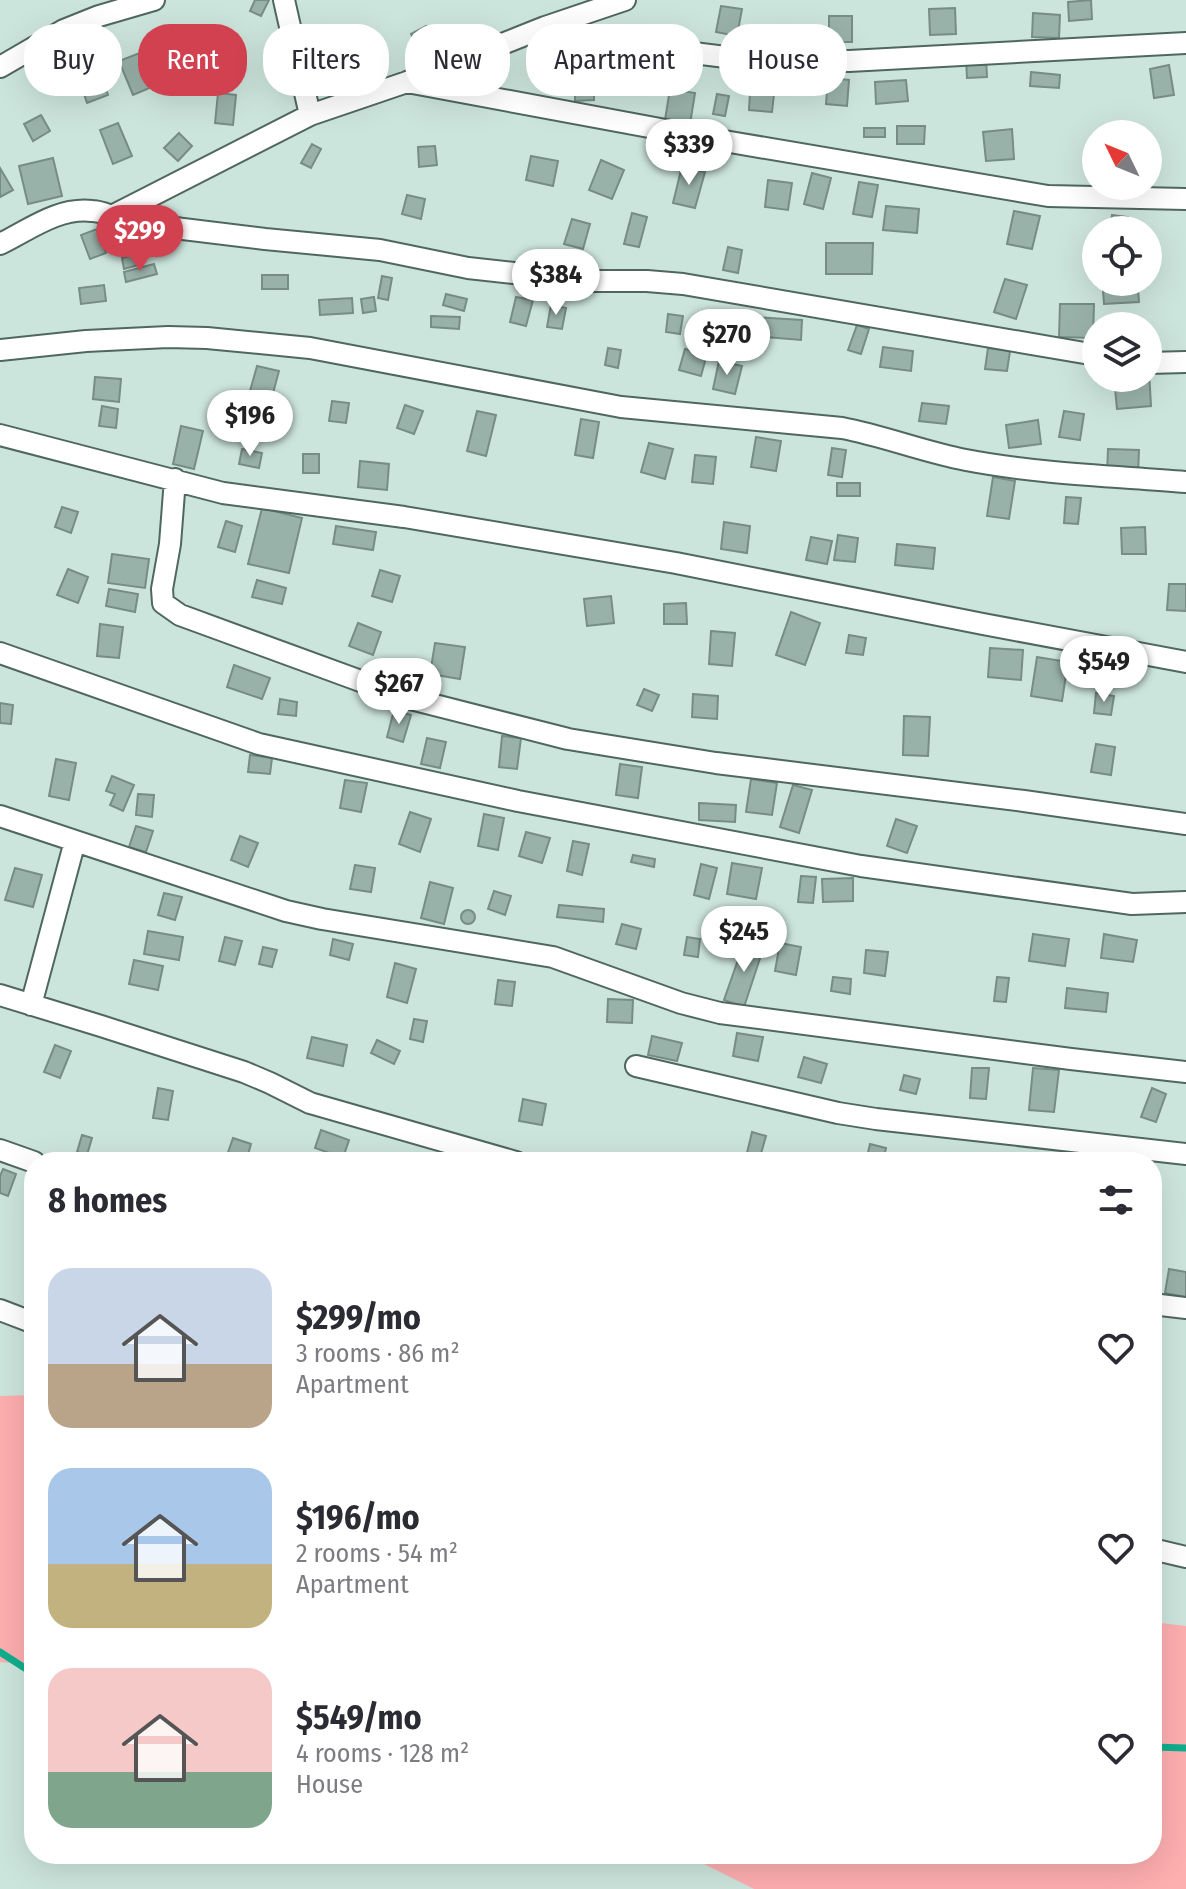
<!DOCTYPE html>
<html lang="en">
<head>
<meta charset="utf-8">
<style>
	:root { --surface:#fff; --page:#f2f2f3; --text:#2b2b33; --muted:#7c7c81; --accent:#d14150 }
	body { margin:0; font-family:"Fira Sans Condensed",sans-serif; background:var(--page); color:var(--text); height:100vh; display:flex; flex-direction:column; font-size:30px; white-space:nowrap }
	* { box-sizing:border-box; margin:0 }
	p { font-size:26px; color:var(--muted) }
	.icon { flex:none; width:44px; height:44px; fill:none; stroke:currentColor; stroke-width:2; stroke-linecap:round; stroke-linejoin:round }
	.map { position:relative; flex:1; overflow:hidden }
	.details { position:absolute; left:24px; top:1152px; width:1138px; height:712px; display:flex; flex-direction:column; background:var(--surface); border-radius:32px; box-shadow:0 8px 32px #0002 }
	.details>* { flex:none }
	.hud { position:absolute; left:24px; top:24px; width:1138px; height:72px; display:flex; gap:16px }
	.needle { width:52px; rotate:313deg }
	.controls { position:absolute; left:1082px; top:120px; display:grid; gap:16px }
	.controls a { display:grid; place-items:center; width:80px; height:80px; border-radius:50%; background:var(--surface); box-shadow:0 8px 32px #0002; font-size:40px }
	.price { position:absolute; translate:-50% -68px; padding:0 18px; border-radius:28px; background:#fff; color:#222; font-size:26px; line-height:52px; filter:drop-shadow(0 2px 4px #0008) }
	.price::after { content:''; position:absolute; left:50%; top:48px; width:24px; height:18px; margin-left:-12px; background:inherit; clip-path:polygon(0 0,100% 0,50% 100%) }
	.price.active { background:var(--accent); color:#fff }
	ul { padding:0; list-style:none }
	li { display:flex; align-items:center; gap:24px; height:200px; padding:0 24px }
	li span { display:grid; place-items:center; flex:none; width:224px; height:160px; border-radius:24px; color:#555 }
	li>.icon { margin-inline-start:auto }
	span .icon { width:96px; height:96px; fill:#fffc; stroke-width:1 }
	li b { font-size:34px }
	h2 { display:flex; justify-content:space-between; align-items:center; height:96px; padding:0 24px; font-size:34px }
	.tag { padding:0 28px; border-radius:32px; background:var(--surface); box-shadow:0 8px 32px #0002; font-size:28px; line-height:72px }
	.tag.active { background:var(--accent); color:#fff }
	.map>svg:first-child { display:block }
	.green { fill:#fdaeaf }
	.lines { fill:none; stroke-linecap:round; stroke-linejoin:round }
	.stream { stroke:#0daf8e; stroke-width:7 }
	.building { fill:#99b2a9; stroke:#768d85; stroke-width:2 }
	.minor-casing { stroke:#50675f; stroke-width:24 }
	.minor { stroke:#fff; stroke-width:20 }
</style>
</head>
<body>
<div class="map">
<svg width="1186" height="1889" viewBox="0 0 1186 1889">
	<rect width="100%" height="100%" fill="#cce5dc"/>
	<path class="green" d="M34 1395V1665L0 1662V1396Z
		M1152 1622 1186 1626V1889H754L684 1854H1152Z"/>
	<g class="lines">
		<path class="stream" d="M0 1652 34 1674
			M1152 1747 1186 1748"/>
	</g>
	<path class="building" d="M255 0H269L261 16 250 11Z
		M1091 0 1092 19 1069 21 1068 2Z
		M721 6 742 9 737 36 716 32Z
		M955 8 956 34 930 35 929 9Z
		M1033 13 1060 15 1059 38 1032 37Z
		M829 16H852V42H829Z
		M426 26 437 48 422 55 411 34Z
		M179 28 182 41 161 46 158 33Z
		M150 49 164 82 133 95 119 61Z
		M986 58 987 77 967 78 966 59Z
		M552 62 576 63 575 79 551 78Z
		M1169 65 1174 95 1154 98 1150 69Z
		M100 71 108 95 87 103 79 79Z
		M1031 72 1060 75 1059 88 1030 86Z
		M828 78 849 80 847 106 826 104Z
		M906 80 908 101 876 104 875 82Z
		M594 87V100L575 101V88Z
		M670 89 695 93 690 124 665 120Z
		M750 92 774 94 772 112 749 110Z
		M218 93 236 95 233 125 215 123Z
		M717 94 729 96 725 116 713 114Z
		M41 115 50 131 33 141 24 124Z
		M118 123 132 156 113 164 100 130Z
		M897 126H925L924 144H897Z
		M864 128H885V137H864Z
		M1012 129 1014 159 986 161 983 132Z
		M179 133 192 146 178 161 164 148Z
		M312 144 321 149 311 168 301 163Z
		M435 146 437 165 419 167 418 147Z
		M531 156 558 161 553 186 526 180Z
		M53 158 62 196 28 204 19 166Z
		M601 160 624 170 612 199 589 190Z
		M682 166 705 172 695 208 673 203Z
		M0 168 13 190 0 197Z
		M812 173 831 178 823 209 804 204Z
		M768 180 792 183 788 210 765 207Z
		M859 182 878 185 872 217 853 214Z
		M407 195 425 199 421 219 402 214Z
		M886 206 919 209 917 233 883 230Z
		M1014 211 1040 216 1032 249 1007 244Z
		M632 213 647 217 639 247 624 244Z
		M1112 215 1128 217 1126 230H1110Z
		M572 219 590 224 583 249 564 244Z
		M97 229 106 253 90 259 81 235Z
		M826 243H873L872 274H826Z
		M728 247 742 250 738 273 723 270Z
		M140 253 142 264 124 269 122 258Z
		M154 264 157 274 126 282 124 272Z
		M262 275H288V289H262Z
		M382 276 392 278 388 300 378 298Z
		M1005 279 1027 285 1016 319 994 312Z
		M104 285 106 301 81 304 79 288Z
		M1138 289 1139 302 1104 304 1103 291Z
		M446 294 467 299 464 311 443 305Z
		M374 297 376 311 363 313 361 299Z
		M516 297 533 300 526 326 510 322Z
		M352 298 353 313 320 315 319 300Z
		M1060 304H1094L1093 338 1059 337Z
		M551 305 566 308 562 329 547 327Z
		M668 314 683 316 680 334 666 332Z
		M431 316 460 317 459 329 431 327Z
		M756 317 802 320 801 340 754 336Z
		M857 325 869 329 861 354 848 350Z
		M883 347 913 351 911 371 880 367Z
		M608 348 621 350 618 368 605 365Z
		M988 348 1010 351 1007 371 985 369Z
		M685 349 707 354 701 376 679 370Z
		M719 361 742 366 735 394 713 389Z
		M257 366 279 371 264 426 242 420Z
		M1149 370 1151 406 1117 409 1114 378H1148Z
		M95 377 121 379 119 402 93 399Z
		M332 401 349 403 346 423 329 421Z
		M922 403 949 406 946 424 919 421Z
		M405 405 423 411 414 434 397 428Z
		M102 406 118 409 116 428 99 426Z
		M477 411 496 415 486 456 467 451Z
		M1064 411 1084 414 1080 440 1059 437Z
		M581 419 599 422 593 458 575 455Z
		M1038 420 1041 444 1009 448 1006 425Z
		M181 426 203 431 194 469 173 464Z
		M756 437 781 441 776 471 751 467Z
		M649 443 673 449 665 479 641 472Z
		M832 448 846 450 842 477 828 475Z
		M242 449 262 453 259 468 239 464Z
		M1108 449 1139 450 1138 474 1107 473Z
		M303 454H319V473H303Z
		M695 455 716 457 713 484 692 482Z
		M360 461 389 464 387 490 358 487Z
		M993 477 1015 481 1009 519 987 516Z
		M837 483H860V496H837Z
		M1066 497 1081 498 1078 524 1064 523Z
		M62 507 78 512 71 533 55 527Z
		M262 508 302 518 289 573 248 564Z
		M226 521 242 526 235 552 218 547Z
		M724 522 750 526 747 553 721 549Z
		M336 526 376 532 373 550 333 544Z
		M1145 527 1146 554H1122L1121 528Z
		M838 535 858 538 855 562 834 560Z
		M811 537 832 541 827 564 806 560Z
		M897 544 935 548 933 569 895 565Z
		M112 554 149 559 145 588 108 583Z
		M68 569 88 577 78 603 57 595Z
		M380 570 400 576 392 602 372 596Z
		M257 580 286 588 282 604 252 597Z
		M1169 584H1186V611L1167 610Z
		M109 589 138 594 135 612 106 606Z
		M611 596 614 623 587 626 584 599Z
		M686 603 687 624H664V604Z
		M791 612 820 623 805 665 776 655Z
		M358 623 381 632 373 655 349 646Z
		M100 624 123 627 119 658 97 656Z
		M711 631 735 633 732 666 709 664Z
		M849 635 866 638 863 655 846 653Z
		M435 643 465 647 460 679 430 674Z
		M990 648 1023 650 1021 680 988 677Z
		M1037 657 1068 662 1062 701 1031 696Z
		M234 665 270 678 262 699 227 687Z
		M644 689 659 695 652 711 637 705Z
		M1096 693 1114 696 1111 715 1094 713Z
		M693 694 718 696 717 719 692 717Z
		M280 699 297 702 296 716 278 714Z
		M0 703 13 705 11 724 0 723Z
		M394 710 411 715 403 742 387 737Z
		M904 716 930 717 928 756 903 755Z
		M502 736 521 738 517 769 499 767Z
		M427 738 446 742 440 768 421 764Z
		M1096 744 1115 747 1111 775 1091 772Z
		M250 755 272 758 270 774 248 772Z
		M56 759 76 763 69 800 49 796Z
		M620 764 642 767 638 798 616 795Z
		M112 776 134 785 123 811 110 805 115 794 106 791Z
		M751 779 777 783 772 815 746 812Z
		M345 780 367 783 361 812 340 808Z
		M793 785 812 790 799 833 780 827Z
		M138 794 154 795 152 817 136 815Z
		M699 803 736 805 735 822 699 820Z
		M410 812 431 819 420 852 399 844Z
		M484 814 504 818 498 850 478 846Z
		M896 819 917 826 907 853 887 846Z
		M136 826 153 831 146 852 129 847Z
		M526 832 550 838 542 863 519 856Z
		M240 836 258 843 248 867 231 860Z
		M573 841 589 844 582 875 567 871Z
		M633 855 655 859 654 867 631 862Z
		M732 863 762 868 756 899 727 894Z
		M701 864 717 868 709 899 694 895Z
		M355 865 375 868 371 892 350 889Z
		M15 868 42 875 33 907 5 900Z
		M801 876 816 877 813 903 798 902Z
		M853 878V901L823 902 822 879Z
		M430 882 453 888 444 924 421 918Z
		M494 891 511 896 505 915 488 909Z
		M164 893 182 897 175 920 158 915Z
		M559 905 604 909 603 922 557 917Z
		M461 917a7 7 0 1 1 14 0a7 7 0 1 1-14 0Z
		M622 924 641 929 636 949 616 944Z
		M148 931 183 937 179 960 144 954Z
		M1033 934 1069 939 1065 966 1029 961Z
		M1104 934 1137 940 1133 962 1101 958Z
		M225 937 242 941 235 965 219 961Z
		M687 937 700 939 698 957 684 955Z
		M333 939 353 944 349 960 330 955Z
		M745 940 764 946 744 1007 724 1000Z
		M780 943 801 947 796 975 775 971Z
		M263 947 277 950 272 967 259 964Z
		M866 950 888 952 885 976 864 973Z
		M134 960 163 966 158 990 129 984Z
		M395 963 416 969 407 1003 387 997Z
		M833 977 851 979 850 994 831 991Z
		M997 977 1009 978 1006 1002 994 1001Z
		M498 980 515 982 512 1006 495 1004Z
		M1067 988 1108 993 1106 1012 1065 1008Z
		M608 999 633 1000 632 1023 607 1022Z
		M414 1019 427 1021 423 1042 410 1039Z
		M737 1033 763 1037 758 1061 733 1056Z
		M652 1036 682 1043 677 1061 648 1055Z
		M312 1037 347 1045 343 1066 307 1058Z
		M377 1040 400 1051 394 1064 371 1053Z
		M55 1045 71 1051 60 1078 44 1072Z
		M804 1057 827 1064 821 1083 798 1077Z
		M972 1068H989L986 1099 970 1098Z
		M1033 1068 1059 1070 1054 1112 1029 1110Z
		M904 1075 920 1079 916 1094 900 1090Z
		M158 1088 173 1091 168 1120 153 1118Z
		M1152 1088 1166 1094 1156 1122 1141 1117Z
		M523 1099 546 1104 542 1125 519 1121Z
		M321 1130 349 1140 343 1158 315 1148Z
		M752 1132 766 1136 760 1157 747 1153Z
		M82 1135 92 1138 87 1155 77 1152Z
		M233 1138 251 1144 246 1162 225 1161Z
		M870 1144 886 1148 883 1161 867 1157Z
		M3 1169 16 1174 8 1196 0 1193V1176Z
		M1169 1269 1186 1272V1297L1165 1293Z"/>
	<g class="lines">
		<defs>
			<path id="minor" d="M284 0 310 115
				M549 28 661 49 742 59 849 61 1186 43
				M0 67 64 30 99 16 154 0
				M407 82 730 142 1048 196 1186 199
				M112 216 183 229 265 239 380 250 468 268 587 281H647L683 284 1096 355
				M0 244C29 230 58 207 92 211 99 211 106 214 112 216L310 115 407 82 545 27 625 0
				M0 350 86 341 168 337 207 338 310 348 621 407 842 428C884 436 924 452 966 460 1039 474 1113 476 1186 482
				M1148 363 1186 362
				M0 435 223 493 404 517 676 563 983 624 1186 662
				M175 479 170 544 162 589 163 603 180 615 407 698 568 739 716 763 1024 801 1186 824
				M0 653 259 744 518 801 861 866 1132 904 1186 902
				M0 816 286 911 322 919 553 957 681 1003 720 1013 1071 1059 1186 1072
				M0 995 101 1026 244 1072 270 1083 310 1103 516 1162
				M31 1005 75 841
				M636 1066 838 1113 876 1119 1186 1154
				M0 1150 34 1162
				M1152 1304 1186 1308
				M0 1310 34 1323
				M1152 1549 1186 1557"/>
		</defs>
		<use href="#minor" class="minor-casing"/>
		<use href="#minor" class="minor"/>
	</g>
</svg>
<div class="controls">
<a><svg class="needle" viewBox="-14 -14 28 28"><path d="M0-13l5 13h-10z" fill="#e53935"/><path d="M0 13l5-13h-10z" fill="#7c7c81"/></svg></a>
<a><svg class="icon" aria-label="locate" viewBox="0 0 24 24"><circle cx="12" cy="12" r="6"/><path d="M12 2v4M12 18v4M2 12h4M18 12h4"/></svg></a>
<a><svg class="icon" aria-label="layers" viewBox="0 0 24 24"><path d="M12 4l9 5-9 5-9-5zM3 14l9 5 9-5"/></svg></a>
</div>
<b class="price" style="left:689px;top:187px">$339</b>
<b class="price active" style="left:140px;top:273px">$299</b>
<b class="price" style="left:556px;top:317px">$384</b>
<b class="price" style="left:727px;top:377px">$270</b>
<b class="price" style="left:250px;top:458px">$196</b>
<b class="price" style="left:1104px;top:704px">$549</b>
<b class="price" style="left:399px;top:726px">$267</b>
<b class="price" style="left:744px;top:974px">$245</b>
<div class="hud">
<a class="tag">Buy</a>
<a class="tag active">Rent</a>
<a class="tag">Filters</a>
<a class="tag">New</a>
<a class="tag">Apartment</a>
<a class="tag">House</a>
</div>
<section class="details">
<h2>8 homes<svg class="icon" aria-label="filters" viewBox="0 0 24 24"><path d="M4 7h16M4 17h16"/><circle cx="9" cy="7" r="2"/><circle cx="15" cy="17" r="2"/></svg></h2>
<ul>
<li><span style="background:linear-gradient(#c9d6e8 60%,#b9a48a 0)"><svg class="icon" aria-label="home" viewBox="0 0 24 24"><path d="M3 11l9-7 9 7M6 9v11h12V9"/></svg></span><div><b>$299/mo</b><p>3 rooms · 86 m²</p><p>Apartment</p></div><svg class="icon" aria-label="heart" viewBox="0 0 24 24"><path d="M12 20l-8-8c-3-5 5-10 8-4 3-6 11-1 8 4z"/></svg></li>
<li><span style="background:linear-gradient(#a9c7e8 60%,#c2b280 0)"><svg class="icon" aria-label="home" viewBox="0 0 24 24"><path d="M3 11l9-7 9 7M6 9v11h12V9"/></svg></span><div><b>$196/mo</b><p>2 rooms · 54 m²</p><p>Apartment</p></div><svg class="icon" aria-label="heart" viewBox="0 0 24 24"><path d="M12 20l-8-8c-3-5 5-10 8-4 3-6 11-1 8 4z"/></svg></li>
<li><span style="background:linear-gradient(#f6c9c9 65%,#7fa58c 0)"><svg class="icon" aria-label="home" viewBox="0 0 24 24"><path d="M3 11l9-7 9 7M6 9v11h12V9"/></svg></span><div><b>$549/mo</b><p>4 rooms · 128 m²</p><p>House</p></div><svg class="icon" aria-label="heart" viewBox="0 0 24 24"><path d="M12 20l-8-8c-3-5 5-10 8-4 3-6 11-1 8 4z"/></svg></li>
</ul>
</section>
</div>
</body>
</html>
